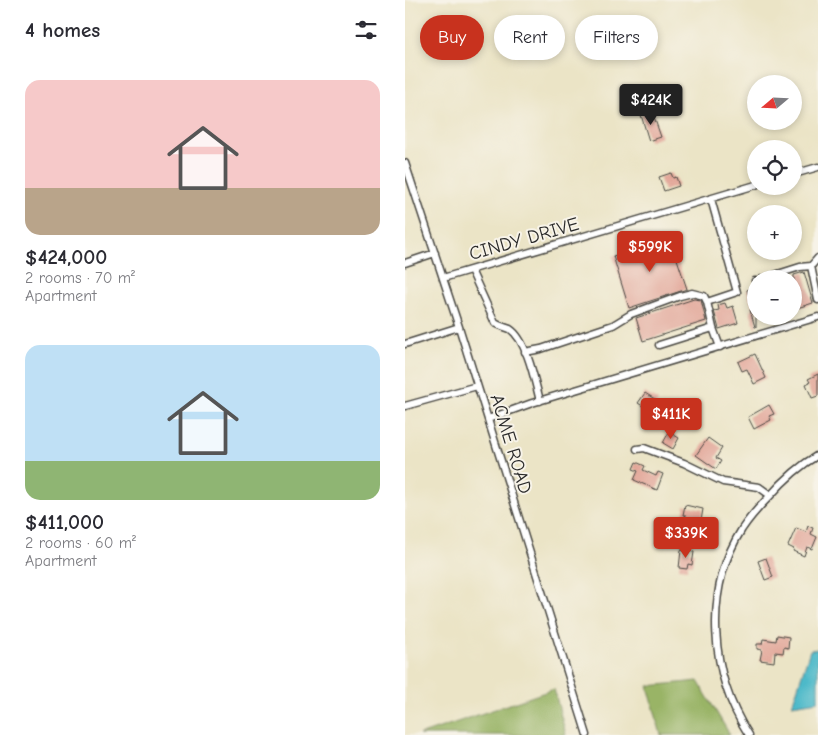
<!DOCTYPE html>
<html lang="en">
<head>
<meta charset="utf-8">
<style>
	:root { --surface:#fff; --page:#f7f7f7; --text:#2b2b33; --muted:#7c7c81; --accent:#c8321e }
	body { margin:0; font-family:"Comic Neue",sans-serif; background:var(--page); color:var(--text); height:100vh; display:flex; flex-direction:column; font-size:19px; white-space:nowrap }
	* { box-sizing:border-box; margin:0 }
	p { font-size:16px; color:var(--muted) }
	.icon { flex:none; width:28px; height:28px; fill:none; stroke:currentColor; stroke-width:2; stroke-linecap:round; stroke-linejoin:round }
	.map { position:relative; flex:1; overflow:hidden }
	.details { display:flex; flex-direction:column; background:var(--surface); width:405px }
	.details>* { flex:none }
	.top-card { position:absolute; left:15px; top:15px; width:322px; height:45px; display:flex; gap:10px }
	.needle { width:32px; rotate:251deg }
	.controls { position:absolute; left:342px; top:75px; display:grid; gap:10px }
	.controls a { display:grid; place-items:center; width:55px; height:55px; border-radius:50%; background:var(--surface); box-shadow:0 2px 8px #0003; font-size:25px }
	.price { position:absolute; translate:-50% -42px; padding:0 11px; border-radius:5px; background:var(--accent); color:#fff; font-size:16px; line-height:32px; filter:drop-shadow(0 1px 2px #0008) }
	.price::after { content:''; position:absolute; left:50%; top:30px; width:15px; height:11px; margin-left:-8px; background:inherit; clip-path:polygon(0 0,100% 0,50% 100%) }
	.price.active { background:#222; color:#fff }
	ul { padding:0; list-style:none }
	li { display:grid; align-content:center; gap:10px; height:265px; padding:0 25px }
	li span { display:grid; place-items:center; height:155px; border-radius:15px; color:#555 }
	li>.icon { margin-inline-start:auto }
	span .icon { width:90px; height:90px; fill:#fffc; stroke-width:1 }
	li b { font-size:21px }
	h2 { display:flex; justify-content:space-between; align-items:center; height:60px; padding:0 25px; font-size:21px }
	.pill { padding:0 18px; border-radius:22px; background:var(--surface); box-shadow:0 2px 8px #0003; font-size:18px; line-height:45px }
	.pill.active { background:var(--accent); color:#fff }
	main { display:flex; flex:1; min-height:0 }
	.map>svg:first-child { display:block }
	.forest { fill:#99b466; stroke:#627048 }
	.water { fill:#4eb9c9; stroke:#3c727a }
	.building { fill:#e2a698 }
	.lines { fill:none; stroke-linecap:round; stroke-linejoin:round }
	.minor-casing { stroke:#484742; stroke-width:9 }
	.minor { stroke:#fff; stroke-width:6 }
	.labels { text-anchor:middle; dominant-baseline:central; stroke-width:4; stroke-linejoin:round; paint-order:stroke }
	.street-label { font-size:19px; fill:#2b2b2b; stroke:#f7f3e8 }
</style>
</head>
<body>
<main>
<section class="details">
<h2>4 homes<svg class="icon" aria-label="filters" viewBox="0 0 24 24"><path d="M4 7h16M4 17h16"/><circle cx="9" cy="7" r="2"/><circle cx="15" cy="17" r="2"/></svg></h2>
<ul>
<li><span style="background:linear-gradient(#f6c9c9 70%,#b9a48a 0)"><svg class="icon" aria-label="home" viewBox="0 0 24 24"><path d="M3 11l9-7 9 7M6 9v11h12V9"/></svg></span><div><b>$424,000</b><p>2 rooms · 70 m²</p><p>Apartment</p></div></li>
<li><span style="background:linear-gradient(#bfe0f5 75%,#8fb573 0)"><svg class="icon" aria-label="home" viewBox="0 0 24 24"><path d="M3 11l9-7 9 7M6 9v11h12V9"/></svg></span><div><b>$411,000</b><p>2 rooms · 60 m²</p><p>Apartment</p></div></li>
</ul>
</section>
<div class="map">
<svg width="413" height="735" viewBox="0 0 413 735">
	<rect width="100%" height="100%" fill="#f7f3e8"/>
	<filter id="ink" filterUnits="userSpaceOnUse"><feTurbulence type="fractalNoise" baseFrequency=".02" numOctaves="2"/><feDisplacementMap in="SourceGraphic" scale="10" xChannelSelector="R" yChannelSelector="G"/><feConvolveMatrix kernelMatrix="1 2 1 2 8 2 1 2 1" color-interpolation-filters="sRGB"/></filter>
	<filter id="wash" filterUnits="userSpaceOnUse"><feTurbulence type="fractalNoise" baseFrequency=".0096" numOctaves="4" result="noise"/><feDisplacementMap in="SourceGraphic" scale="20" xChannelSelector="R" yChannelSelector="G"/><feGaussianBlur stdDeviation="1.12" result="paint"/><feColorMatrix in="noise" values="0 0 0 0 0 0 0 0 0 0 0 0 0 0 0 0 0 1.4 0 .05"/><feComposite in="paint" operator="in"/></filter>
	<g filter="url(#wash)">
		<rect width="100%" height="100%" fill="#ebe4c6"/>
		<path class="forest" d="M293 681 325 735H256L243 686Z
			M149 689 161 735H14Z"/>
		<path class="water" d="M413 649V701L387 705 405 650Z"/>
		<g id="blocks">
			<path class="building" d="M247 111 256 137 244 141 236 115Z
				M266 173 268 178 271 177 274 186 259 191 254 177Z
				M265 238 282 289 224 308 208 256Z
				M399 272 408 303 389 309V275Z
				M351 287V327H350L345 310 348 309 342 290Z
				M289 299 296 300 301 321 238 341 231 318Z
				M320 303 322 308 328 306 333 323 314 329 309 311 314 310 313 305Z
				M350 354 361 378 349 384 342 369 337 371 333 362Z
				M413 374V396L407 398 401 384 405 382 403 379Z
				M240 393 253 401 247 412 233 403Z
				M364 405 369 414 364 416 366 420 349 429 343 417Z
				M264 407 275 414 268 426 257 419Z
				M264 432 274 438 268 449 258 443Z
				M303 438 317 448 311 458 316 461 311 469 291 455Z
				M231 462 240 466 238 470 251 476 253 472 258 474 252 490 229 480 233 471 228 469Z
				M280 505 298 509 295 527 279 524 281 515H278Z
				M403 526 408 528 406 534 412 537 407 549 402 547 399 556 388 551 389 549 383 546 391 528 401 532Z
				M276 550 289 552 287 565 283 564 282 569 274 568Z
				M361 558 368 577 360 580 353 561Z
				M372 635 384 637 383 648 379 647 378 653 370 652 369 662 355 660 357 650 352 649V644H357L358 639 371 641Z"/>
		</g>
	</g>
	<g filter="url(#ink)">
		<use href="#blocks" fill-opacity="0" stroke="#484742" stroke-width="1"/>
		<g class="lines">
			<defs>
				<path id="minor" d="M0 163 54 327 182 735
					M389 174 413 167
					M413 258 406 266 413 300
					M0 263 30 253
					M66 270 90 323C95 326 100 327 105 329 122 340 130 382 135 401
					M38 278 351 185
					M357 279 395 267 406 266
					M350 281H351
					M308 328 315 347
					M0 344 54 327
					M254 345 308 328 302 302 332 292 306 199
					M120 352 136 349 208 325 226 314 275 296 287 293 299 296 302 302
					M0 406 72 386
					M83 419 127 403 413 317
					M232 449 239 448 279 463 318 482 354 487 365 495
					M344 735C305 675 298 591 337 529 345 517 354 507 364 497 379 480 394 466 413 455"/>
			</defs>
			<use href="#minor" class="minor-casing"/>
			<use href="#minor" class="minor"/>
		</g>
	</g>
	<g class="labels">
		<g class="street-label">
			<text transform="translate(119 239) rotate(-16)">CINDY DRIVE</text>
			<text transform="translate(106 444) rotate(73)">ACME ROAD</text>
		</g>
	</g>
</svg>
<div class="controls">
<a><svg class="needle" viewBox="-14 -14 28 28"><path d="M0-13l5 13h-10z" fill="#e53935"/><path d="M0 13l5-13h-10z" fill="#7c7c81"/></svg></a>
<a><svg class="icon" aria-label="locate" viewBox="0 0 24 24"><circle cx="12" cy="12" r="6"/><path d="M12 2v4M12 18v4M2 12h4M18 12h4"/></svg></a>
<a>+</a>
<a>−</a>
</div>
<b class="price active" style="left:246px;top:126px">$424K</b>
<b class="price" style="left:245px;top:273px">$599K</b>
<b class="price" style="left:266px;top:440px">$411K</b>
<b class="price" style="left:281px;top:559px">$339K</b>
<div class="top-card">
<a class="pill active">Buy</a>
<a class="pill">Rent</a>
<a class="pill">Filters</a>
</div>
</div>
</main>
</body>
</html>
